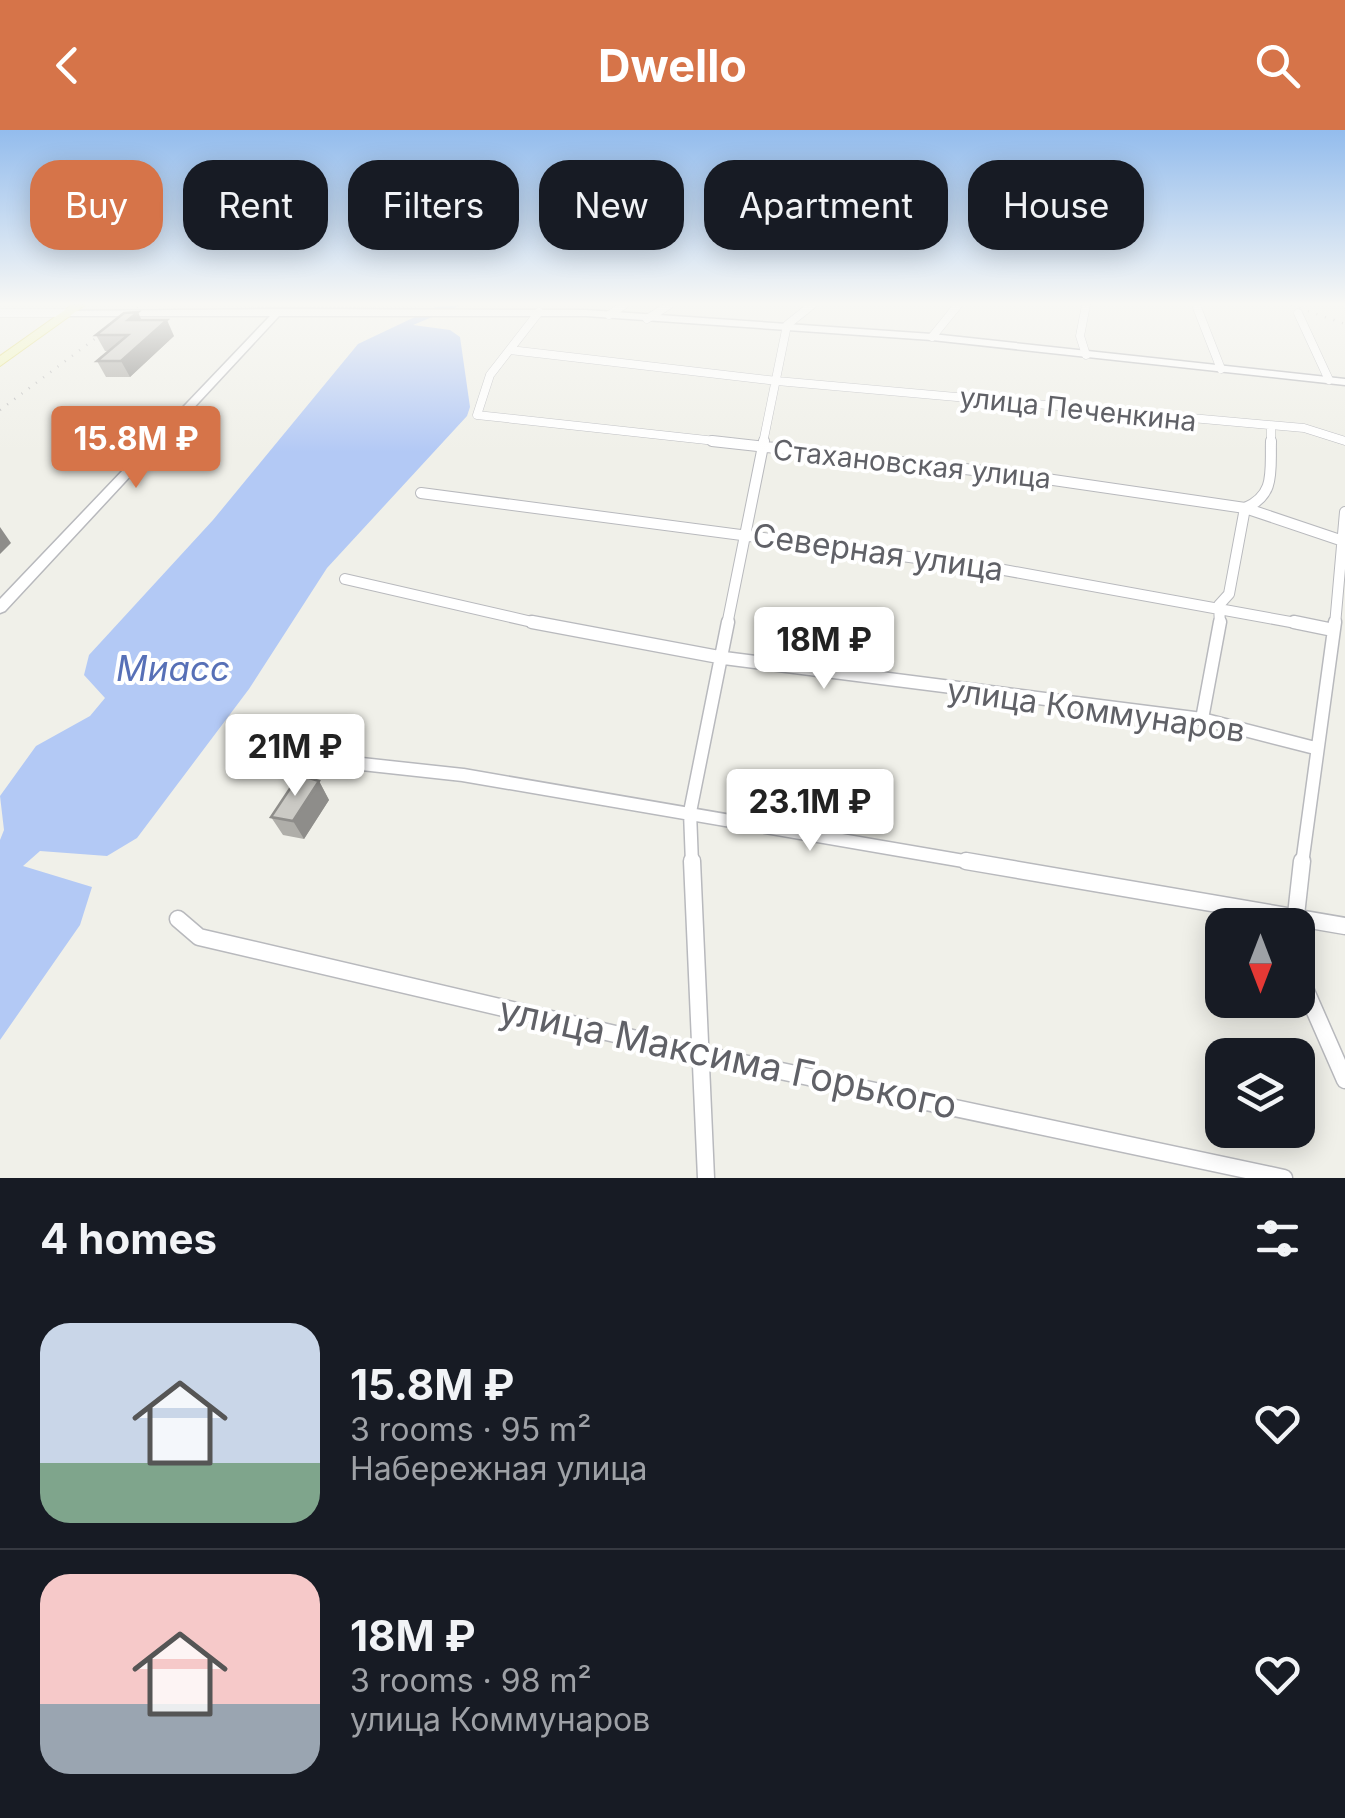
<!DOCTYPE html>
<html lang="en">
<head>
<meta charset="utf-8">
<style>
	:root { --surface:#171b24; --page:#242831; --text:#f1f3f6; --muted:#9ea1a6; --line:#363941; --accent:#d67449 }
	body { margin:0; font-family:Inter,sans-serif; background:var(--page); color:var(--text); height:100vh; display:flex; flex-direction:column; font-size:38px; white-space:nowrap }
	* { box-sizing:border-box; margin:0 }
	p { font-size:32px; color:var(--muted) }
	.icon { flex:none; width:55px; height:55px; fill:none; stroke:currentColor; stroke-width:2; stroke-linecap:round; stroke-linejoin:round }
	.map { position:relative; height:1048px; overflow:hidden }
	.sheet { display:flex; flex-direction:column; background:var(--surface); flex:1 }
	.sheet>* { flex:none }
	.top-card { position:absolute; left:30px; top:30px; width:1285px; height:90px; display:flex; gap:20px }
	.needle { width:65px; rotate:180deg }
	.controls { position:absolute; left:1205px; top:778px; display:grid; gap:20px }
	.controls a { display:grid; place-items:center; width:110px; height:110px; border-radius:20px; background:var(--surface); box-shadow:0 5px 25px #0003; font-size:50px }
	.price { position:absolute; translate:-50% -85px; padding:0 22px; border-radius:10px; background:#fff; color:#222; font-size:32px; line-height:65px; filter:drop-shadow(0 2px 5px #0008) }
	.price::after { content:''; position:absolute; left:50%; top:60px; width:30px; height:22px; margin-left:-15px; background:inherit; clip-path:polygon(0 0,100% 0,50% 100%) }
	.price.active { background:var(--accent); color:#fff }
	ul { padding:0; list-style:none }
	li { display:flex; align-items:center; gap:30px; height:250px; padding:0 40px }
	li+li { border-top:2px solid var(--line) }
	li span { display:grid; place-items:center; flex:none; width:280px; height:200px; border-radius:30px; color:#555 }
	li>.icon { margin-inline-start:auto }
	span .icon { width:120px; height:120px; fill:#fffc; stroke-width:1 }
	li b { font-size:42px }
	h2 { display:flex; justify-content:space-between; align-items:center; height:120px; padding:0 40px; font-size:42px }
	.tag { padding:0 35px; border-radius:30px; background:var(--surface); box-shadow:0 5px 25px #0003; font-size:35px; line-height:90px }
	.tag.active { background:var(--accent); color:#fff }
	header { display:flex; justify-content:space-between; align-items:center; height:130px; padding:0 40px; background:var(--accent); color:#fff; font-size:45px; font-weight:700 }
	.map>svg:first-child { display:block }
	.water { fill:#b3c9f5 }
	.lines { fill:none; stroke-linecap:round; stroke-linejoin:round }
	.minor-far3-casing { stroke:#b8b9bd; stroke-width:9 }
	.minor-far2-casing { stroke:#b8b9bd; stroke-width:12 }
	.minor-far1-casing { stroke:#b8b9bd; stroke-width:15 }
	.minor-casing { stroke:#b8b9bd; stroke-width:19 }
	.tertiary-casing { stroke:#b8b9bd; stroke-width:3 }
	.primary-casing { stroke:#e1db70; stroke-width:2 }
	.minor-far3 { stroke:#fff; stroke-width:8 }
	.minor-far2 { stroke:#fff; stroke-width:10 }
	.minor-far1 { stroke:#fff; stroke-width:12 }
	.minor { stroke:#fff; stroke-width:16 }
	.tertiary { fill:#fff; fill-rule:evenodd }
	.primary { fill:#f2f6b7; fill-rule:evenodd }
	.rail { stroke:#b8b8b9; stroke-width:2.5; stroke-dasharray:1 8; stroke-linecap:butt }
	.wall { fill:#afaea9 }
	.shaded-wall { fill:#8e8d8a }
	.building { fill:#cbcac5; stroke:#8e8d8a; stroke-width:2.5 }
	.labels { text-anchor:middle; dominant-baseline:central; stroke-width:8; stroke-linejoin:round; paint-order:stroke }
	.far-street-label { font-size:28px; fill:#606167; stroke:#fff }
	.street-label { font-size:32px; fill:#606167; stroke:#fff }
	.water-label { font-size:35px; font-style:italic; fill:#5770b7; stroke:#fff }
	.near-street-label { font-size:38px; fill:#606167; stroke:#fff }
</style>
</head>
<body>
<header><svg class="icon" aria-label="back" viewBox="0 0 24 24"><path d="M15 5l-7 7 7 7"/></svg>Dwello<svg class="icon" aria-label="search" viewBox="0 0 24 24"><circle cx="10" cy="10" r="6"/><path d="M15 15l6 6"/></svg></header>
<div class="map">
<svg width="1345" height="1048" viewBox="0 0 1345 1048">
	<rect width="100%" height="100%" fill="#f0f0e9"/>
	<path class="water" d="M461 175 413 195 450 200 460 207 470 277 467 286 327 438 249 559 137 708 107 726 40 721 23 736 92 757 80 795 0 910V710L4 700 0 666 36 616 90 586 105 568 84 545 89 525 213 390 358 214 436 177Z"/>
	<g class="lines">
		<defs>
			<path id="minor-far3" d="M1086 175 1080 206 1086 225
				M1196 175 1221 239
				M539 182 490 245 477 285 734 313
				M0 183H67
				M1298 183 1329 250
				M609 185 624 175
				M647 189 669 175
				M932 207 958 175
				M510 220 777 251 1304 298 1345 311
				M763 313 787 195 812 175
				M1271 313V298"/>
			<path id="minor-far2" d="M712 311 1019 345 1245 378 1340 410
				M421 363 993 438 1307 495
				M345 449 545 495
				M727 495 764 311
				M1220 495 1219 475 1229 464 1245 378C1276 365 1270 341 1271 311
				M1335 495 1345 382"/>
			<path id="minor-far1" d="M532 492 724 528 1202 589 1315 618
				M1294 492 1333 500
				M1202 589 1220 492
				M279 625 463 645 981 734
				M692 734 690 682 728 492
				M1302 734 1335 492"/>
			<path id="minor" d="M692 731 706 1048
				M966 731 1345 796
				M178 789 199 807 701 924 1284 1048
				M1295 794 1302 731
				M1298 824 1299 845 1345 950"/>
			<path id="tertiary" d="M278 179 586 180 932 204 1345 249V255L932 210 586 186H279L5 481 0 483V469L270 186H67L64 185V181Z"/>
			<path id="primary" d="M72 175H85L0 236V226Z"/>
		</defs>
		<use href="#minor-far3" class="minor-far3-casing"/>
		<use href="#minor-far2" class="minor-far2-casing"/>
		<use href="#minor-far1" class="minor-far1-casing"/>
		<use href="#minor" class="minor-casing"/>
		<use href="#tertiary" class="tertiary-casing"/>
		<use href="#primary" class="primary-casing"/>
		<use href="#minor-far3" class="minor-far3"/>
		<use href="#minor-far2" class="minor-far2"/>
		<use href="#minor-far1" class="minor-far1"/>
		<use href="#minor" class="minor"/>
		<use href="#tertiary" class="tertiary"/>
		<use href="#primary" class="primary"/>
		<path class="rail" d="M1291 175 1345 194
			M0 280 140 175"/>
	</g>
	<path class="wall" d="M142 190 174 206 130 247H106L97 231 109 221H105L96 205Z
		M319 651 329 670 304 709 283 705 271 687Z"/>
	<path class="shaded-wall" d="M138 182 145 198 128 190Z
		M167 190 174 206 130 247 121 231Z
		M0 397 11 413 0 424Z
		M319 651 329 670 304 709 293 691Z"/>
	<path class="building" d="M138 182 128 190H167L121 231H97L128 205H96L124 183Z
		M299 645 319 651 293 691 271 687Z"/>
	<linearGradient id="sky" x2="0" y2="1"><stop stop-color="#93bced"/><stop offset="0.54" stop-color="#f8f8f5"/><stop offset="1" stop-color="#f8f8f5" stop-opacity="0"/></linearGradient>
	<rect width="1345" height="322" fill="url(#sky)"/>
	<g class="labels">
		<g class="far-street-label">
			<text transform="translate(1078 279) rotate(6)">улица Печенкина</text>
			<text transform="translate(912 334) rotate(6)">Стахановская улица</text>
		</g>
		<g class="street-label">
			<text transform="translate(878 422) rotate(8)">Северная улица</text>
			<text transform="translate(1096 580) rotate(8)">улица Коммунаров</text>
		</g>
		<g class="water-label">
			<text x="173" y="538">Миасс</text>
		</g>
		<g class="near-street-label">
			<text transform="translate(728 927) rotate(12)">улица Максима Горького</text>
		</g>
	</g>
</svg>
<div class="controls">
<a><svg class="needle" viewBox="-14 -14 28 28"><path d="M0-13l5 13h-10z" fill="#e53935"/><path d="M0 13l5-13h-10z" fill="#9ea1a6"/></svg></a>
<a><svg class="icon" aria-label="layers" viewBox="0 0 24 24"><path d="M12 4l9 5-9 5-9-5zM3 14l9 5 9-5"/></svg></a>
</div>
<b class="price active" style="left:136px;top:361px">15.8M ₽</b>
<b class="price" style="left:824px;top:562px">18M ₽</b>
<b class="price" style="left:295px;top:669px">21M ₽</b>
<b class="price" style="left:810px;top:724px">23.1M ₽</b>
<div class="top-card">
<a class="tag active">Buy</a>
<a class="tag">Rent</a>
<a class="tag">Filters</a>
<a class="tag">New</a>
<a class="tag">Apartment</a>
<a class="tag">House</a>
</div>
</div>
<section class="sheet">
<h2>4 homes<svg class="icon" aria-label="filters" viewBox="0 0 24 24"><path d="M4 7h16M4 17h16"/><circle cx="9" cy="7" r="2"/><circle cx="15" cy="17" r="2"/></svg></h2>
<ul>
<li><span style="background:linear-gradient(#c9d6e8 70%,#7fa58c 0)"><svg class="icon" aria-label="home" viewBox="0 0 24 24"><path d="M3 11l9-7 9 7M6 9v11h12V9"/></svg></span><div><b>15.8M ₽</b><p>3 rooms · 95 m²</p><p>Набережная улица</p></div><svg class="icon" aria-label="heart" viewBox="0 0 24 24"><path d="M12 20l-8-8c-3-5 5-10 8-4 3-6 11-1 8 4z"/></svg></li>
<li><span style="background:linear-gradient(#f6c9c9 65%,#9aa5b1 0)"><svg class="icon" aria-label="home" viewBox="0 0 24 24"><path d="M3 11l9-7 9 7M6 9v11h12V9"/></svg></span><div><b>18M ₽</b><p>3 rooms · 98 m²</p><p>улица Коммунаров</p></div><svg class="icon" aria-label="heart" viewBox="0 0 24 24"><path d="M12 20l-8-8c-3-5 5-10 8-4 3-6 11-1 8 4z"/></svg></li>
</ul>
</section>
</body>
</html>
